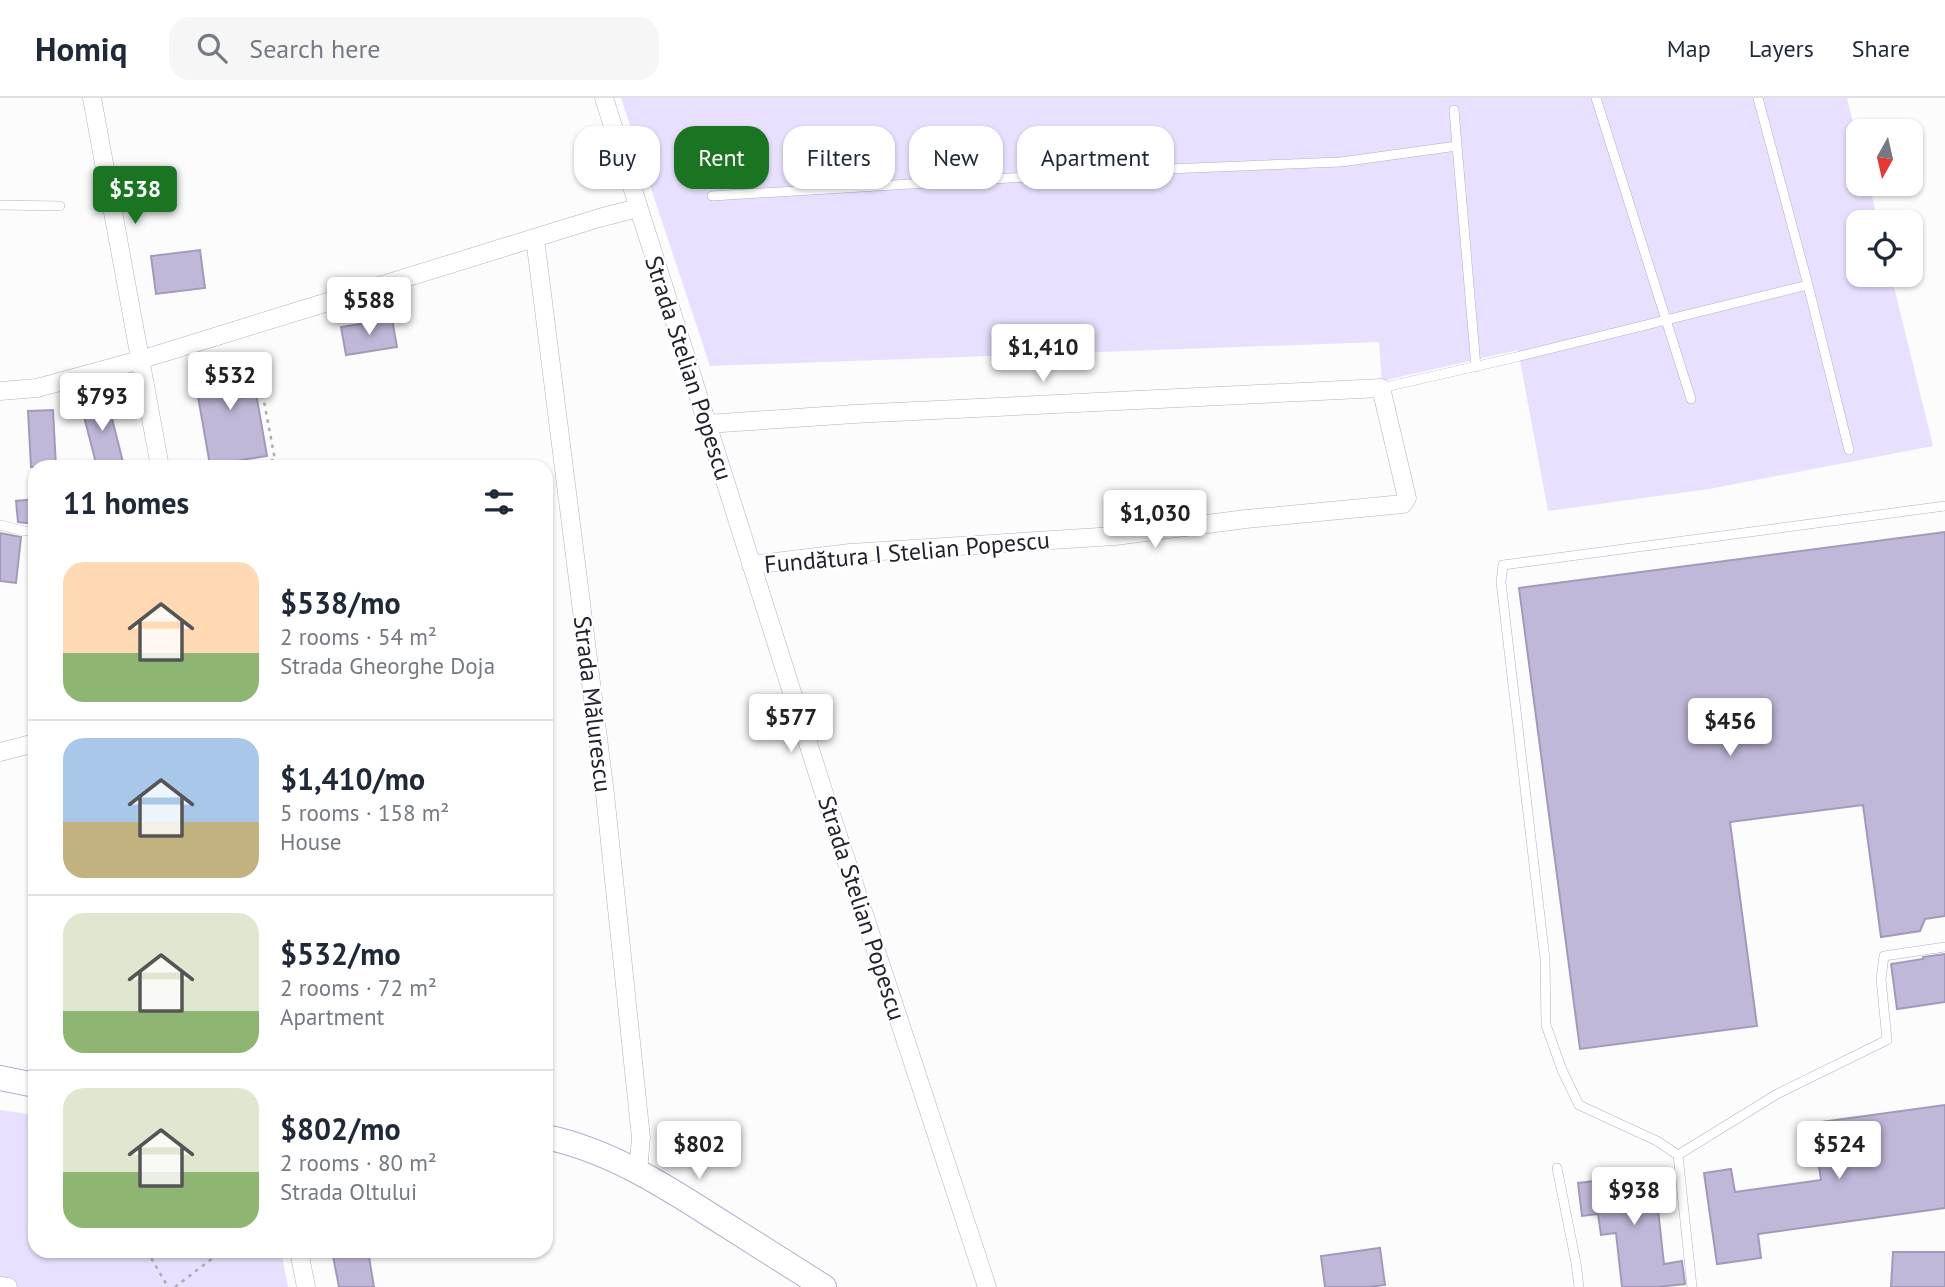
<!DOCTYPE html>
<html lang="en">
<head>
<meta charset="utf-8">
<style>
	:root { --surface:#fff; --page:#f6f6f7; --text:#1f2937; --muted:#747a83; --line:#e0e1e3; --accent:#1b7421 }
	body { margin:0; font-family:"PT Sans",sans-serif; background:var(--page); color:var(--text); height:100vh; display:flex; flex-direction:column; font-size:26px; white-space:nowrap }
	* { box-sizing:border-box; margin:0 }
	p { font-size:23px; color:var(--muted) }
	.icon { flex:none; width:38px; height:38px; fill:none; stroke:currentColor; stroke-width:2; stroke-linecap:round; stroke-linejoin:round }
	.map { position:relative; flex:1; overflow:hidden }
	.side { position:absolute; left:28px; top:362px; width:525px; height:798px; display:flex; flex-direction:column; background:var(--surface); border-radius:21px; box-shadow:0 2px 5px #0004 }
	.side>* { flex:none }
	.hud { position:absolute; left:574px; top:28px; width:665px; height:63px; display:flex; gap:14px }
	.needle { width:46px; rotate:188deg }
	.fabs { position:absolute; left:1846px; top:21px; display:grid; gap:14px }
	.fabs a { display:grid; place-items:center; width:77px; height:77px; border-radius:14px; background:var(--surface); box-shadow:0 2px 5px #0004; font-size:35px }
	.price { position:absolute; translate:-50% -60px; padding:0 16px; border-radius:7px; background:#fff; color:#222; font-size:23px; line-height:46px; filter:drop-shadow(0 2px 4px #0008) }
	.price::after { content:''; position:absolute; left:50%; top:42px; width:21px; height:16px; margin-left:-10px; background:inherit; clip-path:polygon(0 0,100% 0,50% 100%) }
	.price.current { background:var(--accent); color:#fff }
	ul { padding:0; list-style:none }
	li { display:flex; align-items:center; gap:21px; height:175px; padding:0 35px }
	li+li { border-top:2px solid var(--line) }
	li span { display:grid; place-items:center; flex:none; width:196px; height:140px; border-radius:21px; color:#555 }
	li>.icon { margin-inline-start:auto }
	span .icon { width:84px; height:84px; fill:#fffc; stroke-width:1 }
	li b { font-size:30px }
	h2 { display:flex; justify-content:space-between; align-items:center; height:84px; padding:0 35px; font-size:30px }
	.chip { padding:0 24px; border-radius:21px; background:var(--surface); box-shadow:0 2px 5px #0004; font-size:24px; line-height:63px }
	.chip.current { background:var(--accent); color:#fff }
	header { display:flex; align-items:center; gap:42px; box-sizing:border-box; height:98px; padding:0 35px; background:var(--surface); border-bottom:2px solid var(--line) }
	header strong { font-size:33px }
	nav { display:flex; gap:38px; margin-inline-start:auto; font-size:24px }
	.search { width:490px; height:63px; background:var(--page); display:flex; align-items:center; gap:18px; box-sizing:border-box; padding:0 24px; border-radius:21px; color:var(--muted); font-size:26px }
	.map>svg:first-child { display:block }
	.green { fill:#e8e0fe }
	.building { fill:#c1b7d9; stroke:#a39abb; stroke-width:2 }
	.lines { fill:none; stroke-linecap:round; stroke-linejoin:round }
	.lane-casing { stroke:#b5accd; stroke-width:10 }
	.street-casing { stroke:#b5accd; stroke-width:19 }
	.secondary-casing { stroke:#b5accd; stroke-width:26 }
	.path { stroke:#adabb0; stroke-width:2.5; stroke-dasharray:3.5 5; stroke-linecap:butt }
	.lane { stroke:#fff; stroke-width:9 }
	.street { stroke:#fff; stroke-width:18 }
	.secondary { stroke:#fff; stroke-width:24 }
	.labels { text-anchor:middle; dominant-baseline:central; stroke-width:5; stroke-linejoin:round; paint-order:stroke }
	.street-label { font-size:24px; fill:#24202d; stroke:#fff }
</style>
</head>
<body>
<header>
<strong>Homiq</strong>
<div class="search"><svg class="icon" aria-label="search" viewBox="0 0 24 24"><circle cx="10" cy="10" r="6"/><path d="M15 15l6 6"/></svg>Search here</div>
<nav><a>Map</a><a>Layers</a><a>Share</a></nav>
</header>
<div class="map">
<svg width="1945" height="1189" viewBox="0 0 1945 1189">
	<rect width="100%" height="100%" fill="#fcfcfc"/>
	<path class="green" d="M621 0H1847L1858 45V86H1869L1878 124H1858V177H1891L1933 348 1709 391 1548 413 1518 252 1382 283 1379 244 710 268Z
		M0 1012 35 1017V1153H281L288 1189H0Z"/>
	<path class="building" d="M200 152 205 190 156 196 151 158Z
		M392 221 397 249 346 257 341 229Z
		M250 261 267 358 210 367 193 270Z
		M107 301 123 364 97 369 81 307Z
		M53 312 56 369H31L28 313Z
		M35 401V426L18 424 16 403Z
		M1945 434V818L1925 821 1920 833 1881 839 1863 707 1730 724 1757 928 1580 951 1519 490Z
		M0 435 21 439 16 485 0 483Z
		M1945 856V904L1897 911 1891 866 1923 861V859Z
		M1945 1007V1110L1758 1136 1761 1160 1717 1166 1704 1075 1731 1071 1735 1094 1821 1082 1813 1025Z
		M1665 1075 1669 1109 1658 1111 1664 1166 1682 1163 1685 1186 1657 1189H1622L1616 1135 1601 1137 1598 1116 1582 1118 1578 1085Z
		M1380 1150 1385 1187 1368 1189H1325L1321 1158Z
		M332 1153H368L374 1189H339Z
		M1893 1154H1945V1189H1891Z"/>
	<g class="lines">
		<defs>
			<path id="lane" d="M1596 0 1691 301
				M1758 0 1808 187 1849 352
				M1454 12 1476 269
				M712 98 1143 72 1341 64 1457 48
				M0 107 60 108
				M1381 290 1508 261 1808 187
				M0 427 25 433H35
				M1678 1057 1777 996 1887 942 1881 881 1884 858 1945 849
				M1557 1070 1576 1165 1579 1189
				M1692 1189 1678 1057 1657 1043 1579 1007 1562 972 1546 927 1545 861 1501 484 1503 467 1945 408"/>
			<path id="street" d="M92 0 160 369
				M604 0 821 686 987 1189
				M535 140 605 696 641 1040 638 1073
				M0 293 37 290 140 262 599 120 638 110
				M707 326 854 316 1381 290 1407 400 1403 406 1246 421 1115 438 850 455 751 467
				M0 654 35 645
				M299 1153 306 1189
				M0 1188 8 1189"/>
			<path id="secondary" d="M0 980 35 987
				M546 1039C608 1052 662 1086 715 1120 751 1143 788 1166 824 1189"/>
		</defs>
		<use href="#lane" class="lane-casing"/>
		<use href="#street" class="street-casing"/>
		<use href="#secondary" class="secondary-casing"/>
		<path class="path" d="M237 369 275 362 263 298
			M147 1153 168 1189
			M175 1189 222 1153"/>
		<use href="#lane" class="lane"/>
		<use href="#street" class="street"/>
		<use href="#secondary" class="secondary"/>
	</g>
	<g class="labels">
		<g class="street-label">
			<text transform="translate(689 270) rotate(72)">Strada Stelian Popescu</text>
			<text transform="translate(907 454) rotate(-5)">Fundătura I Stelian Popescu</text>
			<text transform="translate(593 606) rotate(83)">Strada Mălurescu</text>
			<text transform="translate(862 810) rotate(72)">Strada Stelian Popescu</text>
		</g>
	</g>
</svg>
<div class="fabs">
<a><svg class="needle" viewBox="-14 -14 28 28"><path d="M0-13l5 13h-10z" fill="#e53935"/><path d="M0 13l5-13h-10z" fill="#747a83"/></svg></a>
<a><svg class="icon" aria-label="locate" viewBox="0 0 24 24"><circle cx="12" cy="12" r="6"/><path d="M12 2v4M12 18v4M2 12h4M18 12h4"/></svg></a>
</div>
<b class="price current" style="left:135px;top:128px">$538</b>
<b class="price" style="left:369px;top:239px">$588</b>
<b class="price" style="left:1043px;top:286px">$1,410</b>
<b class="price" style="left:230px;top:314px">$532</b>
<b class="price" style="left:102px;top:335px">$793</b>
<b class="price" style="left:1155px;top:452px">$1,030</b>
<b class="price" style="left:791px;top:656px">$577</b>
<b class="price" style="left:1730px;top:660px">$456</b>
<b class="price" style="left:699px;top:1083px">$802</b>
<b class="price" style="left:1839px;top:1083px">$524</b>
<b class="price" style="left:1634px;top:1129px">$938</b>
<div class="hud">
<a class="chip">Buy</a>
<a class="chip current">Rent</a>
<a class="chip">Filters</a>
<a class="chip">New</a>
<a class="chip">Apartment</a>
</div>
<section class="side">
<h2>11 homes<svg class="icon" aria-label="filters" viewBox="0 0 24 24"><path d="M4 7h16M4 17h16"/><circle cx="9" cy="7" r="2"/><circle cx="15" cy="17" r="2"/></svg></h2>
<ul>
<li><span style="background:linear-gradient(#ffd9b3 65%,#8fb573 0)"><svg class="icon" aria-label="home" viewBox="0 0 24 24"><path d="M3 11l9-7 9 7M6 9v11h12V9"/></svg></span><div><b>$538/mo</b><p>2 rooms · 54 m²</p><p>Strada Gheorghe Doja</p></div></li>
<li><span style="background:linear-gradient(#a9c7e8 60%,#c2b280 0)"><svg class="icon" aria-label="home" viewBox="0 0 24 24"><path d="M3 11l9-7 9 7M6 9v11h12V9"/></svg></span><div><b>$1,410/mo</b><p>5 rooms · 158 m²</p><p>House</p></div></li>
<li><span style="background:linear-gradient(#dfe7d0 70%,#8fb573 0)"><svg class="icon" aria-label="home" viewBox="0 0 24 24"><path d="M3 11l9-7 9 7M6 9v11h12V9"/></svg></span><div><b>$532/mo</b><p>2 rooms · 72 m²</p><p>Apartment</p></div></li>
<li><span style="background:linear-gradient(#dfe7d0 60%,#8fb573 0)"><svg class="icon" aria-label="home" viewBox="0 0 24 24"><path d="M3 11l9-7 9 7M6 9v11h12V9"/></svg></span><div><b>$802/mo</b><p>2 rooms · 80 m²</p><p>Strada Oltului</p></div></li>
</ul>
</section>
</div>
</body>
</html>
